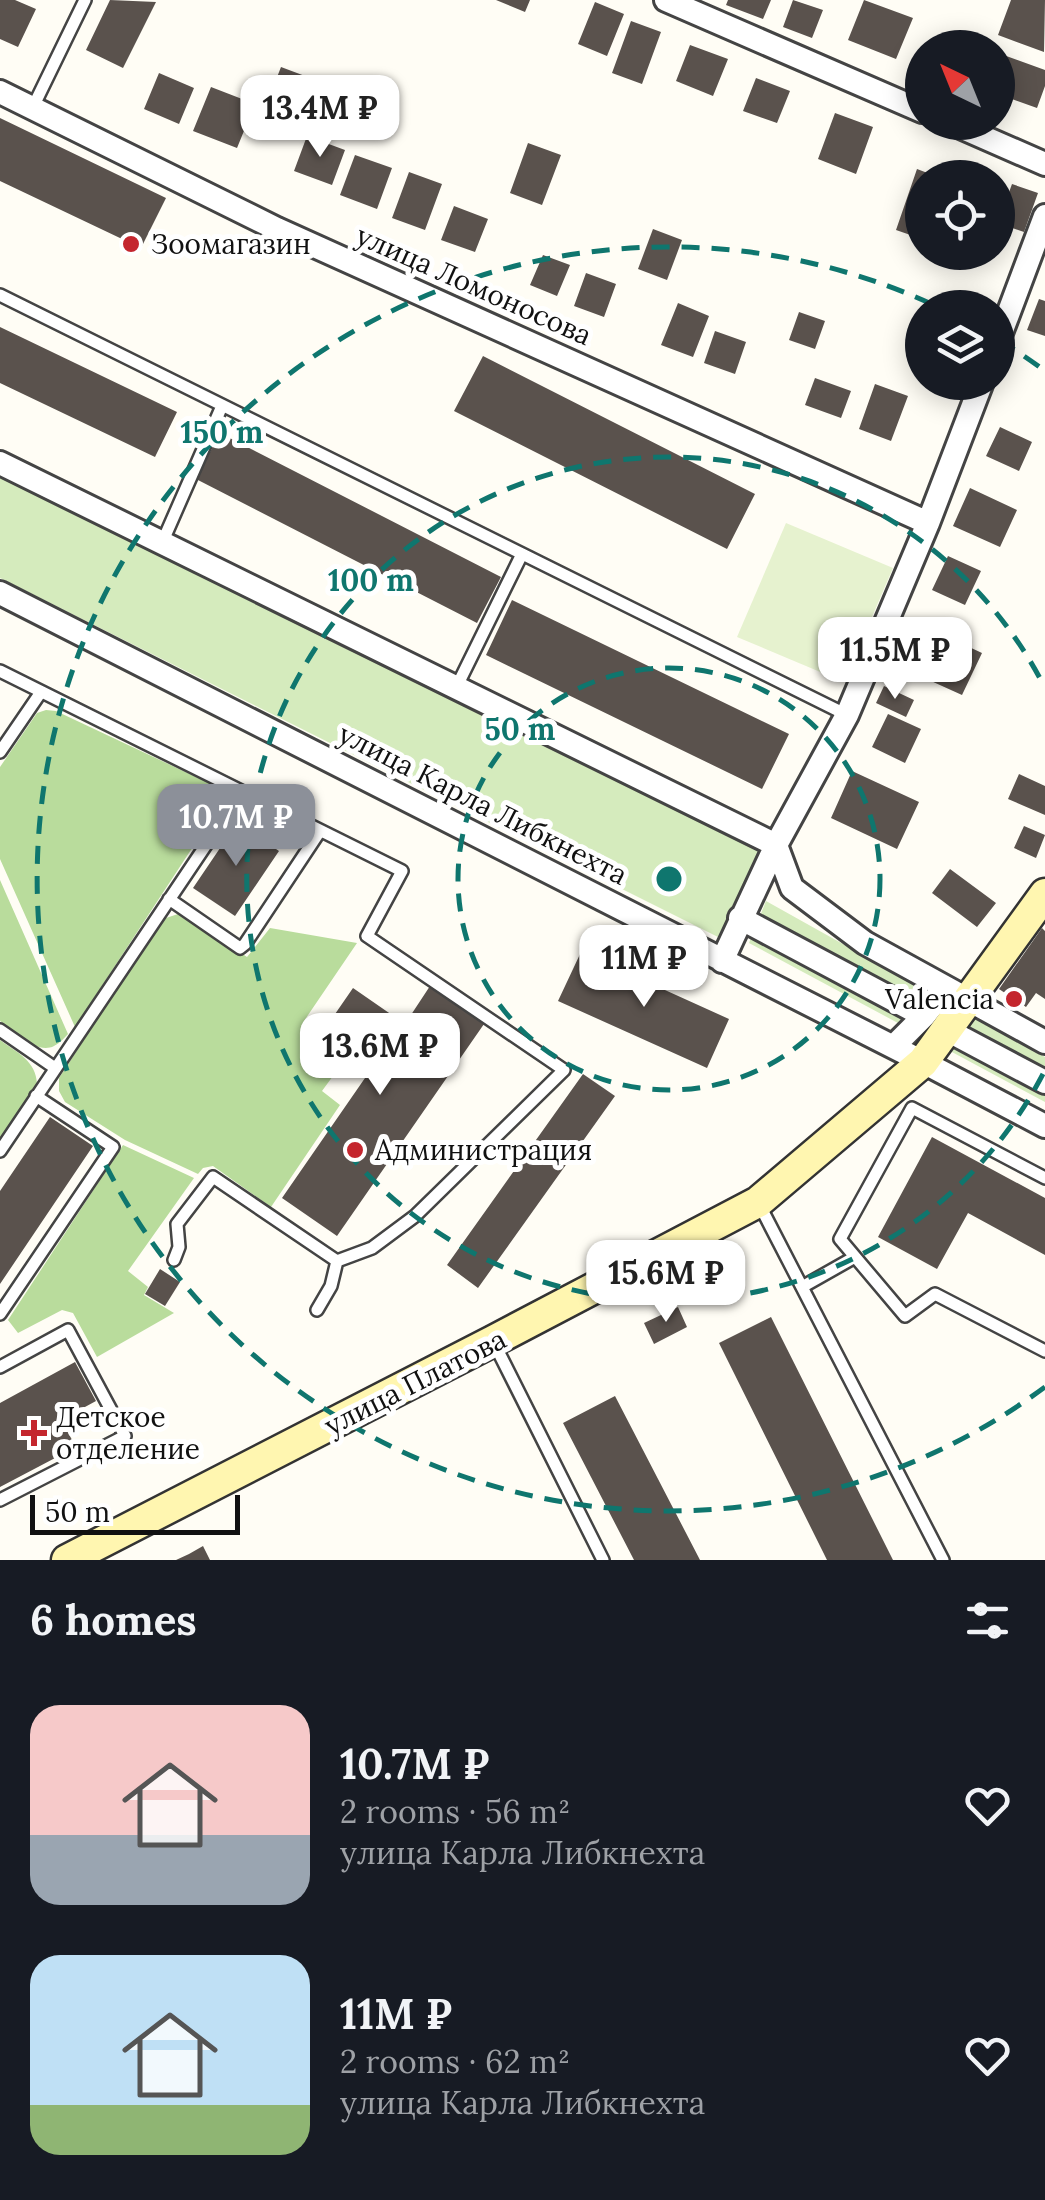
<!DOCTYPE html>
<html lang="en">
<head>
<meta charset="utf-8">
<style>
	:root { --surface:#171b24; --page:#20242c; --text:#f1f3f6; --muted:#9ea1a6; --accent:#8c9099 }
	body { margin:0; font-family:Lora,serif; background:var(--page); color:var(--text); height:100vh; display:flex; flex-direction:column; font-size:38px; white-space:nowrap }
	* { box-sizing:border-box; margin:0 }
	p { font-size:32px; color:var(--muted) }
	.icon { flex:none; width:55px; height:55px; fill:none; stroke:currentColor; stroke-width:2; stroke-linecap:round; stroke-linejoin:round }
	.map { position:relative; height:1560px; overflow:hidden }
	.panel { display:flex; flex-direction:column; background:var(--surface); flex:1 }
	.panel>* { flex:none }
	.needle { width:65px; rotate:317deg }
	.controls { position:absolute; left:905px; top:30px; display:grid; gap:20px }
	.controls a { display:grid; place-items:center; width:110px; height:110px; border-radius:50%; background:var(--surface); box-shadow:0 5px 25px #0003; font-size:50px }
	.scale { position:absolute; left:30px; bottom:25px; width:210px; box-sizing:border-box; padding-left:10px; border:5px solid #111; border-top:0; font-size:28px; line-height:35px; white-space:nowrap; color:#111; -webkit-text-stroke:8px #fff; paint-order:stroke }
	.price { position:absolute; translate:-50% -85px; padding:0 22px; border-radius:20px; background:#fff; color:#222; font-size:32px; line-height:65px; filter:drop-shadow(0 2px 5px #0008) }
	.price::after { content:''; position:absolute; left:50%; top:60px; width:30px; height:22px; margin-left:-15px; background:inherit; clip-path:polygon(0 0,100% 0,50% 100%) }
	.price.on { background:var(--accent); color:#fff }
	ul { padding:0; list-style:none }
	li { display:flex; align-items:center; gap:30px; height:250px; padding:0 30px }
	li span { display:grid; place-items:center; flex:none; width:280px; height:200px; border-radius:30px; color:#555 }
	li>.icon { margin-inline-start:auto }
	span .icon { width:120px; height:120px; fill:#fffc; stroke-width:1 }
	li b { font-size:42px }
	h2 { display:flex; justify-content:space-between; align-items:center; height:120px; padding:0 30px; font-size:42px }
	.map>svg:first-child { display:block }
	.green { fill:#d5ebbd }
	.forest { fill:#b9dc9c }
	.pitch { fill:#e6f2cf }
	.building { fill:#5a524d }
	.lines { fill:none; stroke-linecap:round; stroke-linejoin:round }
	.lane-casing { stroke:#444; stroke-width:16 }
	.street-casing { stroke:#444; stroke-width:28 }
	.secondary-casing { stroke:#333; stroke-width:35 }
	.lane { stroke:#fff; stroke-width:11 }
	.street { stroke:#fff; stroke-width:22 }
	.secondary { stroke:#fff6b0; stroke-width:30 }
	.ring { fill:none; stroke:#0f766e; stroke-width:5; stroke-dasharray:18 12 }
	.poi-dot { fill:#c4262e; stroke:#fff; stroke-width:4 }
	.labels { text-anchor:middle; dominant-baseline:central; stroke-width:10; stroke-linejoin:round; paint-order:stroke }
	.poi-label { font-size:28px; fill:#111; stroke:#fff; text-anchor:start }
	.street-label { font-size:28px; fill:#111; stroke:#fff }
	.centre { fill:#0f766e; stroke:#fff; stroke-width:5 }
	.ring-label { font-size:30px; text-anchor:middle; font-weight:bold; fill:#0f766e; stroke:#fff; stroke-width:10; stroke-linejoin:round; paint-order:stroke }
</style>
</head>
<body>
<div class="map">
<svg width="1045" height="1560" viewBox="0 0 1045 1560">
	<rect width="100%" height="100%" fill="#fffdf5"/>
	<path class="green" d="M0 471 765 850 718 937 0 578Z
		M766 901 1045 1057V1102L749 943Z"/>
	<path class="forest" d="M46 710 56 711 213 785 220 796 219 807 75 1027 0 859V767L37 713Z
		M0 880 68 1034C64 1038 60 1043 54 1046 37 1055 14 1031 0 1021Z
		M181 913 247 957 270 928 357 943 304 1021 349 1054 322 1091 340 1105 271 1207 213 1166 203 1168 198 1174 125 1140 65 1102 59 1091V1078L163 919Z
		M0 1040C18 1053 36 1061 37 1084L0 1138Z
		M123 1145 194 1178 128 1271 148 1287 144 1295 174 1313 97 1357 73 1313 62 1310 18 1333 8 1320Z"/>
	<path class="pitch" d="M786 523 893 568 844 682 737 637Z"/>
	<path class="building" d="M0 0H15L36 9 18 47 0 39Z
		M110 0 156 2 123 68 86 50Z
		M496 0H530L525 12Z
		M728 0H771L763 19 726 5Z
		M793 0 823 10 812 38 783 27Z
		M864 0 913 18 896 59 848 40Z
		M1011 0H1045L1044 52 998 35Z
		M595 2 624 14 607 56 578 44Z
		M631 21 661 32 642 84 612 73Z
		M690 45 728 59 713 96 676 81Z
		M998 53 1045 70V86L1037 108 998 94Z
		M281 67 313 79 294 126 263 113Z
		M159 73 194 88 179 124 144 109Z
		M756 78 790 91 777 123 743 111Z
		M211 87 255 104 237 148 193 131Z
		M835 113 873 127 856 174 818 159Z
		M0 118 166 198 141 248 0 181Z
		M307 136 345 150 332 185 294 171Z
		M528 143 561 155 542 205 510 193Z
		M355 155 392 168 377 209 340 195Z
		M917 169 938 177 922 178V239L896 230Z
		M409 172 442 184 425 230 392 218Z
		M1012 184 1038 193 1024 232 998 223Z
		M454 206 488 219 475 252 441 240Z
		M653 229 682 240 667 280 638 269Z
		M543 255 570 265 557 296 530 285Z
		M586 273 616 284 604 317 574 306Z
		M1039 299 1045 301V336L1027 330Z
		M678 303 709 316 693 357 661 345Z
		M799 312 825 321 815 349 789 340Z
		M0 327 177 412 155 457 0 383Z
		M715 331 746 342 735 374 704 363Z
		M483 356 755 494 727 549 454 411Z
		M815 378 851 391 841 418 805 405Z
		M875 384 908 396 891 441 859 429Z
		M1000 427 1032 442 1019 471 986 456Z
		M220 433 501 577 477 623 196 479Z
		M970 488 1017 510 1000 547 953 526Z
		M948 556 981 571 965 605 932 590Z
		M512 600 789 734 762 789 486 655Z
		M939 633 982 653 962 695 920 676Z
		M884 686 914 700 906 717 876 703Z
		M888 714 921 729 905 763 872 747Z
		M852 771 919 802 897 849 831 818Z
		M1019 774 1045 786V815L1008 799Z
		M237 823 279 851 235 916 193 888Z
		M1024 826 1045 835 1036 858 1014 848Z
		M950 869 996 903 977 927 932 893Z
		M1042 928 1045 931V999L1036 993 1026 1007 999 989Z
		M581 952 729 1019 707 1068 558 1001Z
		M430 986 484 1024 337 1236 282 1198 374 1065 324 1030 353 988 405 1024Z
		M583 1074 615 1096 478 1288 447 1265Z
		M50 1117 93 1146 0 1284V1191Z
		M932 1137 1045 1198V1255L968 1213 937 1269 878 1237Z
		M160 1269 180 1282 165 1306 145 1294Z
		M678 1307 687 1327 654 1344 644 1323Z
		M771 1317 893 1560H827L719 1343Z
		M75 1362 96 1401 61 1420 76 1447 0 1487V1403Z
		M615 1396 700 1560H634L563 1423Z
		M203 1546 210 1560H176L189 1554Z"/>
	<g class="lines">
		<defs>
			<path id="lane" d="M33 107 85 0
				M0 295 847 715
				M162 543 222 406
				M0 671 402 871 367 936 564 1070 415 1216 372 1248 337 1261 213 1177 177 1224 179 1247 174 1260
				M456 688 522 554
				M0 752 41 692
				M169 899 240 948 245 944 320 831
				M0 1030 55 1068
				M0 1151 241 793
				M1045 1178 912 1108 840 1239 905 1316 935 1294 1045 1351
				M758 1202 943 1560
				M802 1287 855 1257
				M317 1310 331 1286 337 1261
				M0 1314 113 1147 36 1096
				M493 1341 603 1560
				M0 1367 68 1330 125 1436 0 1500"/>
			<path id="street" d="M666 0 922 111
				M0 92 277 229 928 523
				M949 122 1045 164
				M998 341 1045 216
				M0 463 776 845 792 888 865 943 1045 1042
				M0 593 923 1062 1045 1126
				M740 918 924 1016
				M722 961 776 845 847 715 928 523 982 382
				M947 1030 1045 1082
				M894 1046 924 1016 946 988"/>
			<path id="secondary" d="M67 1560 493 1341 758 1202 923 1062 1045 894"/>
		</defs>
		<use href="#lane" class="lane-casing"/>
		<use href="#street" class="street-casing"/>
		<use href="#secondary" class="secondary-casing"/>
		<use href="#lane" class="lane"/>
		<use href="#street" class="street"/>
		<use href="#secondary" class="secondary"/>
	</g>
	<g class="ring">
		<circle cx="669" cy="879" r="211"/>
		<path d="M1043 1074A422 422 0 1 1 1043 684"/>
		<path d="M1045 1387A632 632 0 1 1 936 306M999 340A632 632 0 0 1 1045 371"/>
	</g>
	<g class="poi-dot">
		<circle cx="131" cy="244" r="10"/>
		<circle cx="1014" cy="999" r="10"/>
		<circle cx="355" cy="1150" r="10"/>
		<path d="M29 1418h10v10h10v10h-10v10h-10v-10h-10v-10h10z"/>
	</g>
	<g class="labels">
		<g class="poi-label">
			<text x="151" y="244">Зоомагазин</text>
			<text x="994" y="999" text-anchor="end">Valencia</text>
			<text x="375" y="1150">Администрация</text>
			<text x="56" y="1417">Детское<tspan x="56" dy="32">отделение</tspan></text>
		</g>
		<g class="street-label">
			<text transform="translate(474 285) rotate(24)">улица Ломоносова</text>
			<text transform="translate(483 804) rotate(27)">улица Карла Либкнехта</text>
			<text transform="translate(415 1382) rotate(-27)">улица Платова</text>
		</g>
	</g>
	<circle cx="669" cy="879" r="15" class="centre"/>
	<g class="ring-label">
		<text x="222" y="443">150 m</text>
		<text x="371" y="591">100 m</text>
		<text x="520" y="740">50 m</text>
	</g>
</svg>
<div class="controls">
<a><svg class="needle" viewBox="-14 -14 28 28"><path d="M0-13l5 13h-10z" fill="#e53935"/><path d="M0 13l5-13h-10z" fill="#9ea1a6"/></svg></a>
<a><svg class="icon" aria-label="locate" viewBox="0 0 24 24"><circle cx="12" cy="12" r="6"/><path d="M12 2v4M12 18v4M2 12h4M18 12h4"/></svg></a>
<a><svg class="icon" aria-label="layers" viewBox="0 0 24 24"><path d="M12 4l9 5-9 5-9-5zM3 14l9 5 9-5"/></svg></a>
</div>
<div class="scale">50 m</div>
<b class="price" style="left:320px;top:160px">13.4M ₽</b>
<b class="price" style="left:895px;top:702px">11.5M ₽</b>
<b class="price on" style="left:236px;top:869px">10.7M ₽</b>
<b class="price" style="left:644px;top:1010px">11M ₽</b>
<b class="price" style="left:380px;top:1098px">13.6M ₽</b>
<b class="price" style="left:666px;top:1325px">15.6M ₽</b>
</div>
<section class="panel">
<h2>6 homes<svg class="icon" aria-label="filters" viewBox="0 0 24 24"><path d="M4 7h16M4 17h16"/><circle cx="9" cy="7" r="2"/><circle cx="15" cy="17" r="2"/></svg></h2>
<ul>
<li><span style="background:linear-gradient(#f6c9c9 65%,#9aa5b1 0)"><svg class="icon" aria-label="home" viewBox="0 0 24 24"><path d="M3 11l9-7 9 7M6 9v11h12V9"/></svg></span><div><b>10.7M ₽</b><p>2 rooms · 56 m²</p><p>улица Карла Либкнехта</p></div><svg class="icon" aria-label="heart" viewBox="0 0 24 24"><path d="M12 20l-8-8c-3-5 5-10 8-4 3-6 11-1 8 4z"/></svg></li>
<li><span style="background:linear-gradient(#bfe0f5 75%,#8fb573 0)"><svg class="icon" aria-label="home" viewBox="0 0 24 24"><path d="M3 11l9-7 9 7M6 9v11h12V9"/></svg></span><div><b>11M ₽</b><p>2 rooms · 62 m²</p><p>улица Карла Либкнехта</p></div><svg class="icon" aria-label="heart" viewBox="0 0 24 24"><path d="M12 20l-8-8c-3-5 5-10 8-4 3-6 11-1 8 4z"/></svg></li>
</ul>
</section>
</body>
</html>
